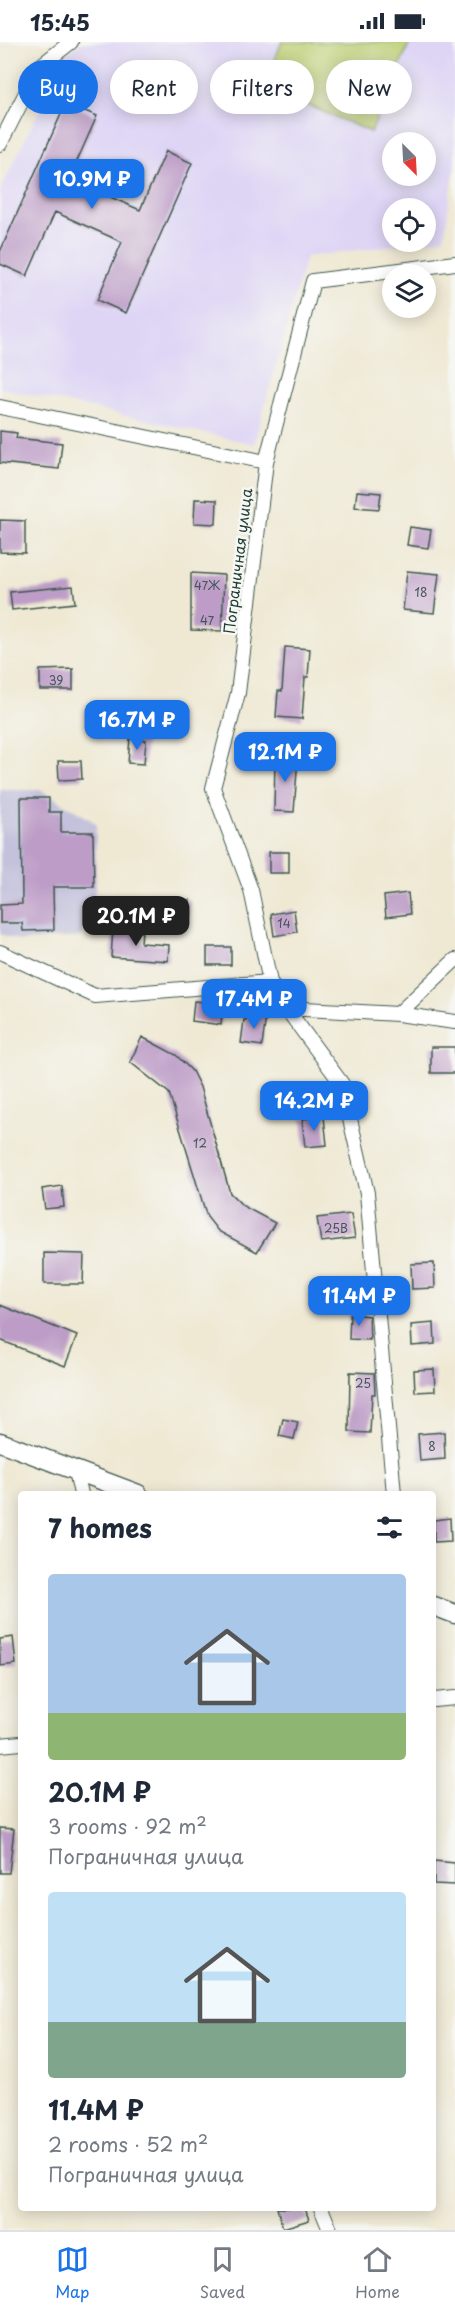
<!DOCTYPE html>
<html lang="en">
<head>
<meta charset="utf-8">
<style>
	:root { --surface:#fff; --page:#f6f6f7; --text:#1f2937; --muted:#747a83; --line:#e0e1e3; --accent:#1a73e8 }
	body { margin:0; font-family:"Playpen Sans",sans-serif; background:var(--page); color:var(--text); height:100vh; display:flex; flex-direction:column; font-size:22px; white-space:nowrap }
	* { box-sizing:border-box; margin:0 }
	p { font-size:20px; color:var(--muted) }
	.icon { flex:none; width:33px; height:33px; fill:none; stroke:currentColor; stroke-width:2; stroke-linecap:round; stroke-linejoin:round }
	.map { position:relative; flex:1; overflow:hidden }
	.side { position:absolute; left:18px; top:1449px; width:418px; height:720px; display:flex; flex-direction:column; background:var(--surface); border-radius:6px; box-shadow:0 3px 15px #0003 }
	.side>* { flex:none }
	.top-card { position:absolute; left:18px; top:18px; width:420px; height:54px; display:flex; gap:12px }
	.needle { width:39px; rotate:156deg }
	.controls { position:absolute; left:382px; top:90px; display:grid; gap:12px }
	.controls a { display:grid; place-items:center; width:54px; height:54px; border-radius:50%; background:var(--surface); box-shadow:0 3px 15px #0003; font-size:30px }
	.price { position:absolute; translate:-50% -51px; padding:0 14px; border-radius:12px; background:var(--accent); color:#fff; font-size:20px; line-height:39px; filter:drop-shadow(0 2px 3px #0008) }
	.price::after { content:''; position:absolute; left:50%; top:36px; width:18px; height:14px; margin-left:-9px; background:inherit; clip-path:polygon(0 0,100% 0,50% 100%) }
	.price.selected { background:#222; color:#fff }
	ul { padding:0; list-style:none }
	li { display:grid; align-content:center; gap:12px; height:318px; padding:0 30px }
	li span { display:grid; place-items:center; height:186px; border-radius:6px; color:#555 }
	li>.icon { margin-inline-start:auto }
	span .icon { width:108px; height:108px; fill:#fffc; stroke-width:1 }
	li b { font-size:26px }
	h2 { display:flex; justify-content:space-between; align-items:center; height:72px; padding:0 30px; font-size:26px }
	.tag { padding:0 21px; border-radius:27px; background:var(--surface); box-shadow:0 3px 15px #0003; font-size:21px; line-height:54px }
	.tag.selected { background:var(--accent); color:#fff }
	.status { display:flex; justify-content:space-between; align-items:center; height:42px; padding:0 30px; background:var(--surface); direction:ltr }
	.status svg { height:16px; fill:currentColor }
	.tabs { display:flex; justify-content:space-around; align-items:center; height:84px; border-top:2px solid var(--line); background:var(--surface); font-size:16px; color:var(--muted) }
	.tabs a { display:grid; justify-items:center; gap:3px }
	.tabs .selected { color:var(--accent) }
	.map>svg:first-child { display:block }
	.built { fill:#ded5f5; fill-rule:evenodd }
	.industrial { fill:#c3c1db }
	.green { fill:#bcce71; stroke:#6e8652; stroke-width:1.5 }
	.building { fill:#bd9dc7 }
	.lines { fill:none; stroke-linecap:round; stroke-linejoin:round }
	.minor-casing { stroke:#3e574c; stroke-width:16 }
	.secondary-casing { stroke:#3e574c; stroke-width:21 }
	.minor { stroke:#fff; stroke-width:14 }
	.secondary { stroke:#fff; stroke-width:18 }
	.labels { text-anchor:middle; dominant-baseline:central; stroke-width:5; stroke-linejoin:round; paint-order:stroke }
	.number-label { font-size:12px; fill:#465559 }
	.street-label { font-size:15px; fill:#1f3d34; stroke:#f6f6f2 }
</style>
</head>
<body>
<div class="status"><b>15:45</b><svg viewBox="0 0 49 12"><path d="M0 12V9h3v3zM5 12V6h3v6zM10 12V3h3v9zM15 12V0h3v12zM26 1h20v11H26zM47 4h2v5h-2z"/></svg></div>
<div class="map">
<svg width="455" height="2188" viewBox="0 0 455 2188">
	<rect width="100%" height="100%" fill="#f6f6f2"/>
	<filter id="ink" filterUnits="userSpaceOnUse"><feTurbulence type="fractalNoise" baseFrequency=".0167" numOctaves="2"/><feDisplacementMap in="SourceGraphic" scale="12" xChannelSelector="R" yChannelSelector="G"/><feConvolveMatrix kernelMatrix="1 2 1 2 8 2 1 2 1" color-interpolation-filters="sRGB"/></filter>
	<filter id="wash" filterUnits="userSpaceOnUse"><feTurbulence type="fractalNoise" baseFrequency=".008" numOctaves="4" result="noise"/><feDisplacementMap in="SourceGraphic" scale="24" xChannelSelector="R" yChannelSelector="G"/><feGaussianBlur stdDeviation="1.35" result="paint"/><feColorMatrix in="noise" values="0 0 0 0 0 0 0 0 0 0 0 0 0 0 0 0 0 1.4 0 .05"/><feComposite in="paint" operator="in"/></filter>
	<g filter="url(#wash)">
		<rect width="100%" height="100%" fill="#efe9d4"/>
		<path class="built" d="M83 0H455V121L444 196 426 199V166H393V200H421L306 215 254 402 0 346V149L66 12ZM393 100H426V134H393Z"/>
		<path class="industrial" d="M0 748H41L96 781V846L81 895 20 899 0 892Z"/>
		<path class="green" d="M282 0H410L371 90 263 44Z"/>
		<g id="blocks">
			<path class="building" d="M66 61 97 74 69 137 140 168 166 109 192 121 126 271 97 258 122 200 55 170 27 234 0 222V210Z
				M0 389 17 391 16 396 62 401 59 427 0 421Z
				M357 449 381 451 379 467 355 465Z
				M195 457 217 458 216 482 194 481Z
				M0 478 25 479V511L0 510Z
				M410 485 431 488 428 506 407 503Z
				M407 529 439 532 434 571 403 568Z
				M191 531 224 533 222 589 191 588Z
				M73 544 75 561 12 568 10 550Z
				M285 605 310 607 308 635H305L302 677 276 675 278 649H282Z
				M73 627V648H40V628Z
				M130 696 146 698 144 722 128 721Z
				M275 714 298 715 294 770 274 769Z
				M58 719H81L82 737 59 738Z
				M21 756H49V770H61V790H93L94 845H53L54 888 23 889 22 881H0V863L22 862Z
				M269 810H289V831H269Z
				M408 851 410 872 386 875 384 854Z
				M165 857 190 858 189 875H165Z
				M294 868 297 890 274 894 271 872Z
				M113 887 142 889 141 901 169 903 168 919 111 915Z
				M207 905H231V923H207Z
				M194 959 223 962 221 983 192 979Z
				M247 972 266 974 262 1004 241 1001 244 978H246Z
				M142 995 176 1013 192 1029 200 1045 230 1151 243 1164 275 1181 257 1210 218 1189 207 1175 169 1051 130 1020Z
				M431 1005H455V1031H431Z
				M324 1075 327 1103 305 1105 302 1077Z
				M62 1144 64 1165 45 1167 42 1147Z
				M351 1172 355 1196 321 1200 317 1176Z
				M44 1211 84 1212 83 1242H44Z
				M434 1221 435 1246 412 1247 411 1222Z
				M0 1263 77 1294 65 1324 0 1298Z
				M350 1272 369 1274 370 1298 349 1297Z
				M434 1281 435 1302 412 1304 411 1283Z
				M434 1327 435 1349 415 1350 414 1328Z
				M350 1330 374 1331 375 1352H372L370 1391 349 1390Z
				M283 1377 298 1380 294 1397 279 1394Z
				M444 1390 445 1417 420 1419 418 1392Z
				M450 1476 451 1499 434 1500V1478Z
				M13 1595 16 1622 0 1624V1597Z
				M0 1786 14 1787 9 1831H0Z
				M434 1819 455 1821V1843L434 1842Z
				M277 2166H305L309 2178 283 2186Z"/>
		</g>
	</g>
	<g filter="url(#ink)">
		<use href="#blocks" fill-opacity="0" stroke="#3e574c" stroke-width="1.5"/>
		<g class="lines">
			<defs>
				<path id="minor" d="M0 102 39 25 71 0
					M0 365 266 420
					M0 910 95 954 270 940 251 848 213 746 238 651 266 420 313 239 455 221
					M270 940 286 966 342 1042 367 1151 394 1452
					M286 966 398 972 455 980
					M398 972 455 918
					M76 1429 81 1452
					M434 1658 455 1656
					M0 1703 21 1701
					M321 2166 330 2188"/>
				<path id="secondary" d="M0 1400 138 1452
					M434 1564 455 1572"/>
			</defs>
			<use href="#minor" class="minor-casing"/>
			<use href="#secondary" class="secondary-casing"/>
			<use href="#minor" class="minor"/>
			<use href="#secondary" class="secondary"/>
		</g>
	</g>
	<g class="labels">
		<g class="number-label">
			<text x="207" y="543">47Ж</text>
			<text x="421" y="550">18</text>
			<text x="207" y="578">47</text>
			<text x="56" y="638">39</text>
			<text x="284" y="881">14</text>
			<text x="200" y="1101">12</text>
			<text x="336" y="1186">25В</text>
			<text x="363" y="1341">25</text>
			<text x="432" y="1404">8</text>
		</g>
		<g class="street-label">
			<text transform="translate(237 519) rotate(-83)">Пограничная улица</text>
		</g>
	</g>
</svg>
<div class="controls">
<a><svg class="needle" viewBox="-14 -14 28 28"><path d="M0-13l5 13h-10z" fill="#e53935"/><path d="M0 13l5-13h-10z" fill="#747a83"/></svg></a>
<a><svg class="icon" aria-label="locate" viewBox="0 0 24 24"><circle cx="12" cy="12" r="6"/><path d="M12 2v4M12 18v4M2 12h4M18 12h4"/></svg></a>
<a><svg class="icon" aria-label="layers" viewBox="0 0 24 24"><path d="M12 4l9 5-9 5-9-5zM3 14l9 5 9-5"/></svg></a>
</div>
<b class="price" style="left:92px;top:168px">10.9M ₽</b>
<b class="price" style="left:137px;top:709px">16.7M ₽</b>
<b class="price" style="left:285px;top:741px">12.1M ₽</b>
<b class="price selected" style="left:136px;top:905px">20.1M ₽</b>
<b class="price" style="left:254px;top:988px">17.4M ₽</b>
<b class="price" style="left:314px;top:1090px">14.2M ₽</b>
<b class="price" style="left:359px;top:1285px">11.4M ₽</b>
<div class="top-card">
<a class="tag selected">Buy</a>
<a class="tag">Rent</a>
<a class="tag">Filters</a>
<a class="tag">New</a>
</div>
<section class="side">
<h2>7 homes<svg class="icon" aria-label="filters" viewBox="0 0 24 24"><path d="M4 7h16M4 17h16"/><circle cx="9" cy="7" r="2"/><circle cx="15" cy="17" r="2"/></svg></h2>
<ul>
<li><span style="background:linear-gradient(#a9c7e8 75%,#8fb573 0)"><svg class="icon" aria-label="home" viewBox="0 0 24 24"><path d="M3 11l9-7 9 7M6 9v11h12V9"/></svg></span><div><b>20.1M ₽</b><p>3 rooms · 92 m²</p><p>Пограничная улица</p></div></li>
<li><span style="background:linear-gradient(#bfe0f5 70%,#7fa58c 0)"><svg class="icon" aria-label="home" viewBox="0 0 24 24"><path d="M3 11l9-7 9 7M6 9v11h12V9"/></svg></span><div><b>11.4M ₽</b><p>2 rooms · 52 m²</p><p>Пограничная улица</p></div></li>
</ul>
</section>
</div>
<nav class="tabs">
<a class="selected"><svg class="icon" aria-label="map" viewBox="0 0 24 24"><path d="M3 6l6-2 6 2 6-2v14l-6 2-6-2-6 2zM9 4v14M15 6v14"/></svg>Map</a>
<a><svg class="icon" aria-label="saved" viewBox="0 0 24 24"><path d="M7 4h10v16l-5-4-5 4z"/></svg>Saved</a>
<a><svg class="icon" aria-label="home" viewBox="0 0 24 24"><path d="M3 11l9-7 9 7M6 9v11h12V9"/></svg>Home</a>
</nav>
</body>
</html>
